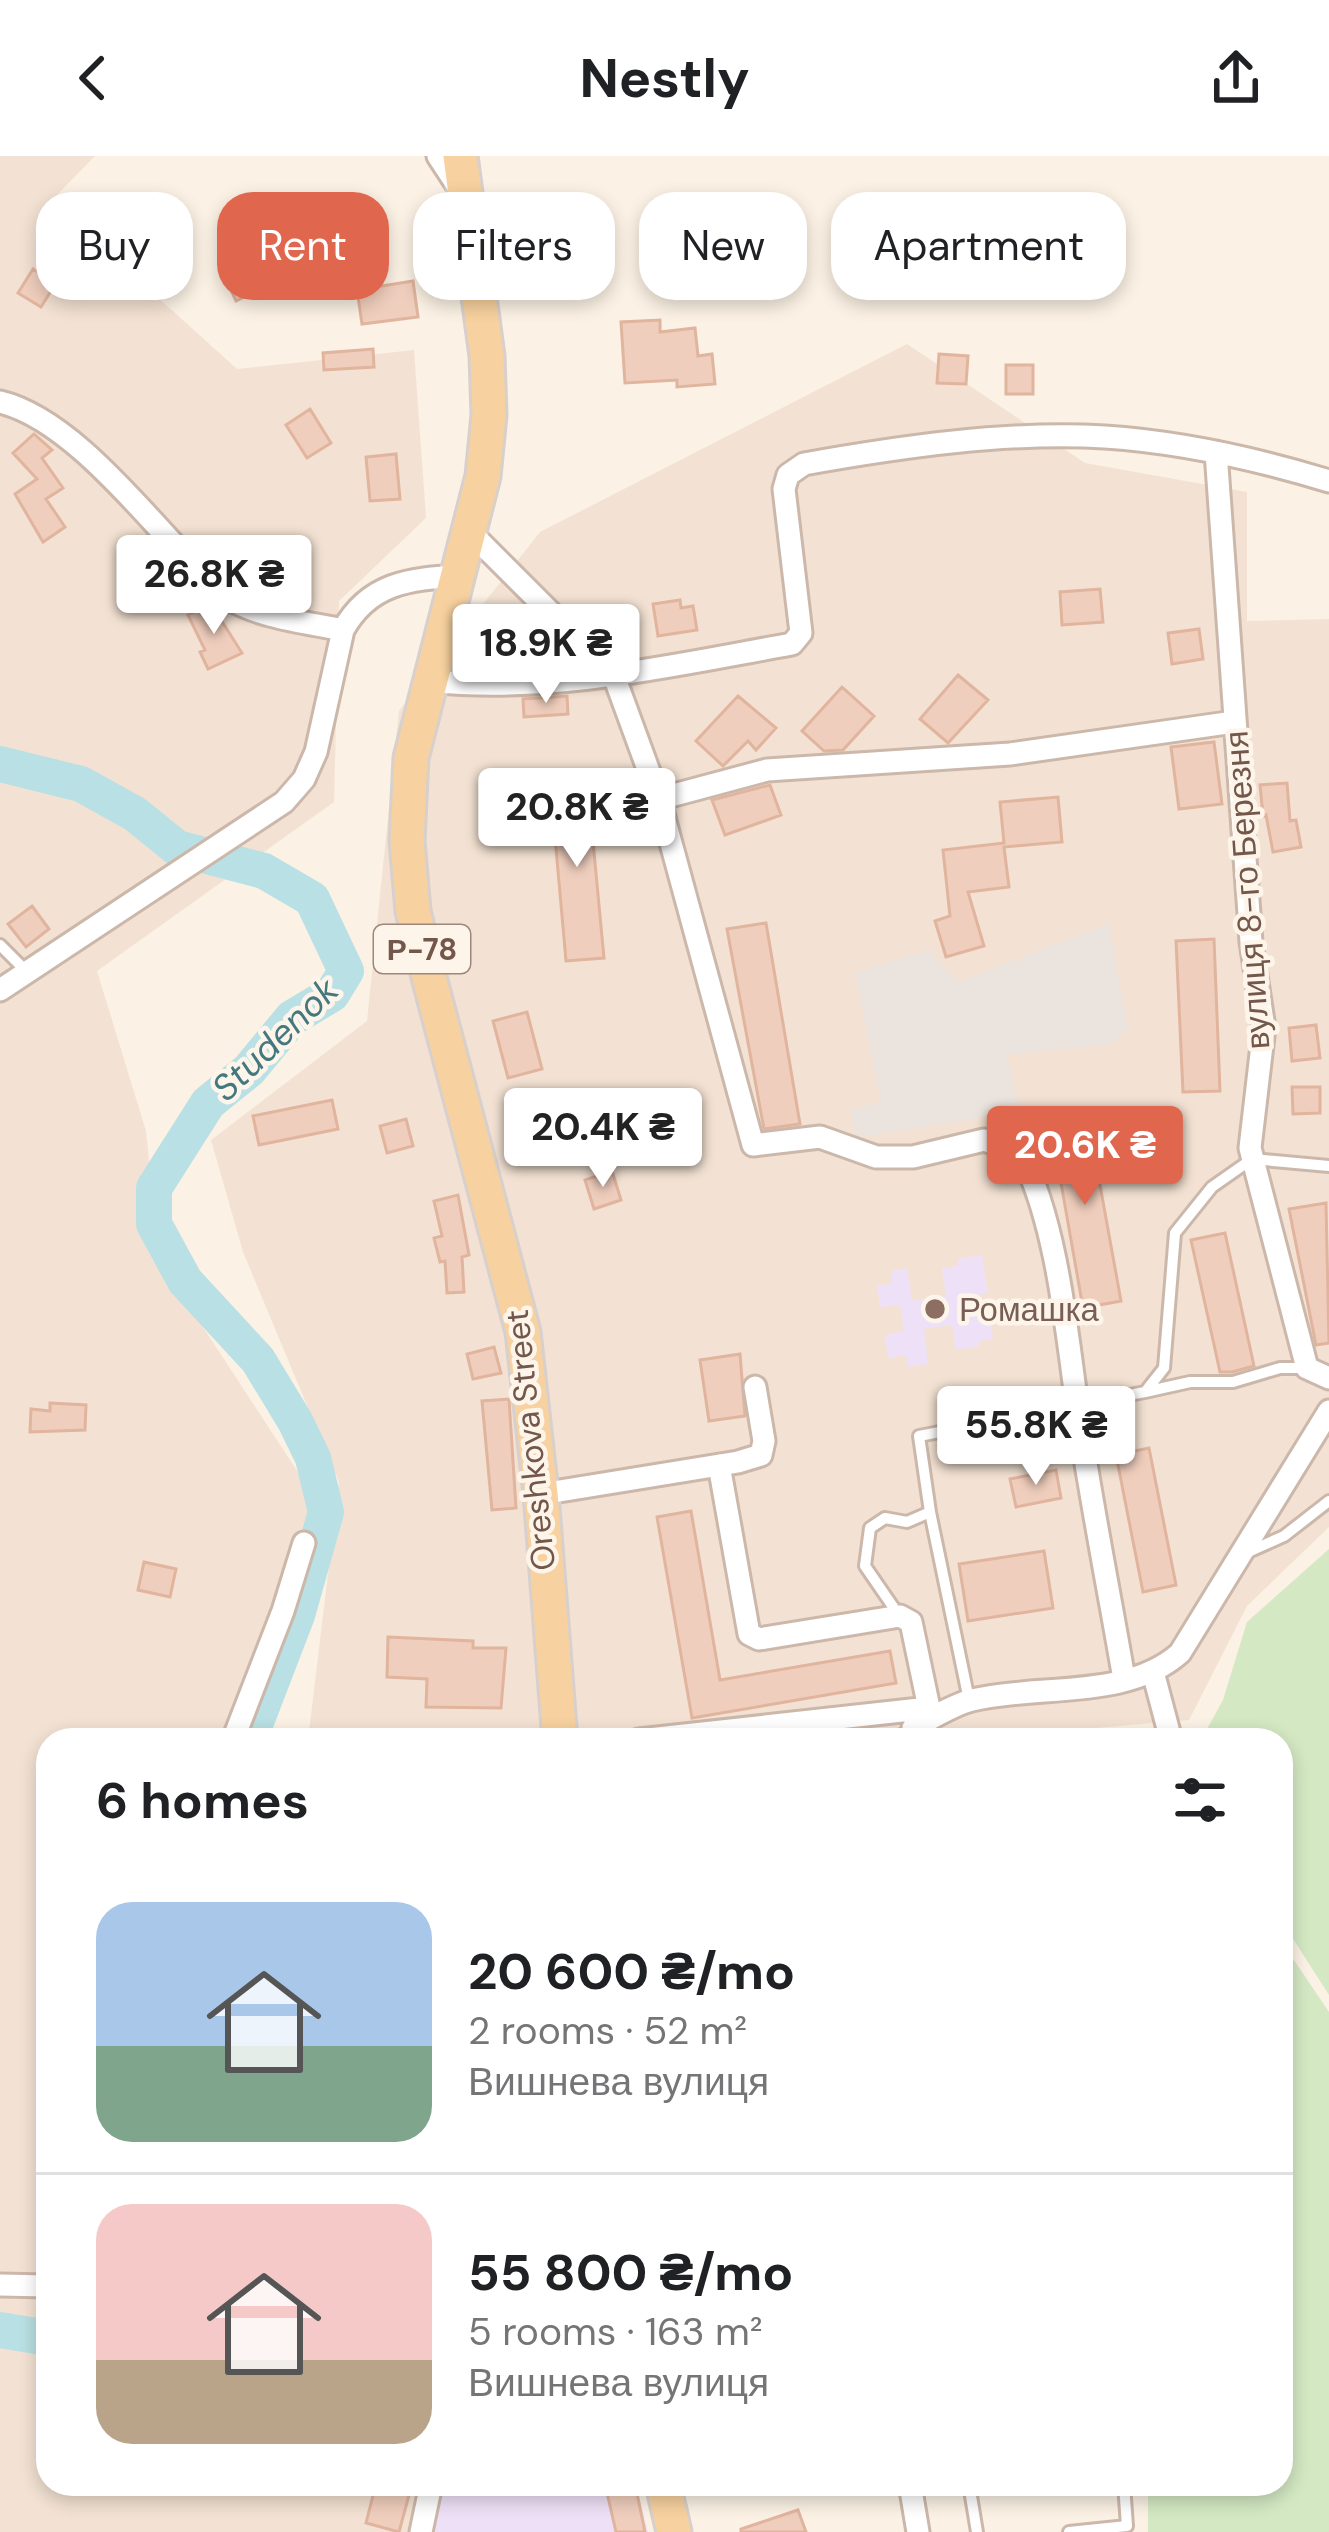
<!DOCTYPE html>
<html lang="en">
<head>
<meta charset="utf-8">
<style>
	:root { --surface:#fff; --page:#f6f6f6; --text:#202124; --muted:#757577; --line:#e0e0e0; --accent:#e1664e }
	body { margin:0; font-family:"DM Sans",sans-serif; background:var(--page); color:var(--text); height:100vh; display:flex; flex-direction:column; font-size:45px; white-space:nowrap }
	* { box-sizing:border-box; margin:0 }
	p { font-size:39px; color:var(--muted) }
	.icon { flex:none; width:66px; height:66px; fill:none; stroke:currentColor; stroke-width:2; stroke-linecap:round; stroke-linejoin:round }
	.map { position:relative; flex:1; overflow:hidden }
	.details { position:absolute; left:36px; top:1572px; width:1257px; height:768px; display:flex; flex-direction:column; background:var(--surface); border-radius:36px; box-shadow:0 6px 18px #0003 }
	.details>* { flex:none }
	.top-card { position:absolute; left:36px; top:36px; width:1257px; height:108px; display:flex; gap:24px }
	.price { position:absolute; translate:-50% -102px; padding:0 27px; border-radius:12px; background:#fff; color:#222; font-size:39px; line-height:78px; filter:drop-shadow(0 3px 6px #0008) }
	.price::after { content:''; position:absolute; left:50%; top:72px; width:36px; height:27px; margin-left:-18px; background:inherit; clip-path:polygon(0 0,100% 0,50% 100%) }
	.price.on { background:var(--accent); color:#fff }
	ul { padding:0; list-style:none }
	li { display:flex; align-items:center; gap:36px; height:300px; padding:0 60px }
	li+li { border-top:3px solid var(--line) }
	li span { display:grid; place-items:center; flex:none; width:336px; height:240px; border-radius:36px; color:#555 }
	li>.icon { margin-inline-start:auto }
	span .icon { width:144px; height:144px; fill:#fffc; stroke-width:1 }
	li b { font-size:51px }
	h2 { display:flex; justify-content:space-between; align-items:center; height:144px; padding:0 60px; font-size:51px }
	.chip { padding:0 42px; border-radius:36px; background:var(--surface); box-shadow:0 6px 18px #0003; font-size:42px; line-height:108px }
	.chip.on { background:var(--accent); color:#fff }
	header { display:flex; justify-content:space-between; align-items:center; height:156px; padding:0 60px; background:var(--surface); font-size:54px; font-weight:700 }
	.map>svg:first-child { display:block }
	.residential { fill:#f3e2d3 }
	.industrial { fill:#ebe4de }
	.education { fill:#eee1f7 }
	.green { fill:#d4e8c3 }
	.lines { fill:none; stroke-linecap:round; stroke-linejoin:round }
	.river { stroke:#b9e0e4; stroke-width:36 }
	.building { fill:#f0cebd; stroke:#e1b49e; stroke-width:3 }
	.lane-casing { stroke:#ccb8ab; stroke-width:16 }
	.street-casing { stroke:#ccb8ab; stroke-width:27 }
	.primary-casing { stroke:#d8d0cd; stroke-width:39 }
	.lane { stroke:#fff; stroke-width:10 }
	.street { stroke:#fff; stroke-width:21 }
	.primary { stroke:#f7d19f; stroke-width:33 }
	.education-dot { fill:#8d6e63; stroke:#fef5ea; stroke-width:4.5 }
	.labels { text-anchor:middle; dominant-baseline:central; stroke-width:9; stroke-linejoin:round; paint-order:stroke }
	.shield { fill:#fef5ea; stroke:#9d867b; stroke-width:3 }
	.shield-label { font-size:30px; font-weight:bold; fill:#73574b }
	.street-label { font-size:33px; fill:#73574b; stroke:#fef5ea }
	.education-label { font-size:33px; fill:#785e54; stroke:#fef5ea; text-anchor:start }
	.water-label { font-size:36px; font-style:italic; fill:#43787f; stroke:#fef5ea }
</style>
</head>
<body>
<header><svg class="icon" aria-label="back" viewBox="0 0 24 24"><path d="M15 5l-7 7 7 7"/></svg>Nestly<svg class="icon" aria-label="share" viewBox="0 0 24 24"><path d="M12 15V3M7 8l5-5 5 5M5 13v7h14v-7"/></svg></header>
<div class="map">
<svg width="1329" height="2376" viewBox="0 0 1329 2376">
	<rect width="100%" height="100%" fill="#fbf1e4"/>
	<path class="residential" d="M0 0H95L51 45 237 213 414 194 426 362 339 445 334 646 97 815 146 975 159 1104 311 1336 308 1404 250 1584H48V2328H436L423 2376H0Z
		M907 188 1085 307 1247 336V465L1329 463V1371L1247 1450 1189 1564 956 1584H308L339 1326 243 1096 211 984 367 865 399 555 540 376Z"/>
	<path class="industrial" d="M1109 768 1128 872 1112 888 1007 898 1020 955 856 982 850 954 881 946 855 816 929 794 957 826Z"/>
	<path class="education" d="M982 1099 988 1137 968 1141 971 1158 989 1156 993 1183 980 1185V1190L956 1194 952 1169 924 1173 928 1208 908 1211 906 1199 888 1202 885 1179 904 1175 900 1149 880 1151 877 1130 892 1127 891 1115 907 1112 912 1145 946 1140 942 1112 958 1110V1103Z
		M445 2328H636L648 2376H433Z"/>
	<path class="green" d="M1329 1393V1839L1281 1764V1584H1201L1223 1544 1247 1466Z
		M1281 1785 1329 1856V2376H1148V2328H1281Z"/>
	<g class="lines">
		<path class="river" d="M0 608 81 628 135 658 177 692 264 715 312 743 346 815 332 838 292 862 249 914 208 947 154 1032V1068L185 1125 258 1204 295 1265 313 1302 326 1356 297 1459 249 1584
			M0 2174 48 2182"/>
	</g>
	<path class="building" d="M256 94 272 127 236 145 220 110Z
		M33 113 56 127 41 151 18 137Z
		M413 125 418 161 362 168 357 134Z
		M660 164V176L695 172 698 200 712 198 715 228 677 231V224L625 227 621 166Z
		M373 193 374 211 324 214 323 197Z
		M939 198 968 200 966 228 937 227Z
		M1006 209H1033V238H1006Z
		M310 253 331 287 307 302 286 269Z
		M34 278 52 294 42 302 63 332 46 343 65 371 43 386 15 338 37 323 13 297Z
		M396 298 400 343 370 345 366 301Z
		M1100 433 1103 466 1062 469 1060 436Z
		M680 444 681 452 693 450 697 474 658 480 653 448Z
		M211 448 242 497 208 513 200 496 205 494 188 459Z
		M1199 473 1203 503 1172 508 1168 477Z
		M958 519 988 544 948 587 920 563Z
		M842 531 874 560 843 594 824 595 802 575Z
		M567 540 568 558 524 561 523 543Z
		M738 540 776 572 756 594 748 585 723 610 696 585Z
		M1214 586 1222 648 1179 653 1171 591Z
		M587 622 604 802 566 805 550 625Z
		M1287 627 1290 665 1296 664 1301 691 1273 696 1266 659 1263 660 1260 629Z
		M770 629 781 659 725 679 712 644Z
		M1058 641 1062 686 1004 691 1009 731 968 736 984 790 946 801 935 765 950 760 943 694 1004 687 1000 646Z
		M32 750 49 773 26 791 8 768Z
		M766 767 800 968 764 973 727 773Z
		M1214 783 1220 935 1183 936 1176 785Z
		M527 856 542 913 508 922 493 865Z
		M1316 869 1320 902 1292 905 1289 872Z
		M1292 931H1320V957L1293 958Z
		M332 944 338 973 259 989 253 960Z
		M1086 952 1121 1145 1083 1152 1049 959Z
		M559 958 567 987 536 996 528 968Z
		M406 963 413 990 387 997 380 970Z
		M612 1015 621 1044 594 1053 585 1024Z
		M458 1039 469 1099 462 1101 464 1136 447 1137 445 1105 440 1106 434 1082 442 1080 434 1045Z
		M1326 1047 1329 1187 1316 1189 1289 1053Z
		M1225 1077 1254 1210 1232 1216H1220L1191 1084Z
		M494 1191 501 1217 473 1223 467 1198Z
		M740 1198 745 1260 709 1265 700 1204Z
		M509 1243 516 1352 492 1354 482 1245Z
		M50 1247 86 1249 85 1274 30 1276 31 1253 50 1255Z
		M1149 1292 1176 1429 1143 1436 1116 1299Z
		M1056 1314 1061 1342 1016 1351 1010 1323Z
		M691 1355 720 1524 890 1495 896 1527 692 1562 657 1361Z
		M1044 1395 1053 1452 968 1465 959 1408Z
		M144 1406 176 1413 170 1441 138 1434Z
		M388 1481 473 1485V1492H506L501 1552 426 1551 427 1523 387 1521Z
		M376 2328H412L399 2376 366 2367Z
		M605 2328H635L645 2376H616Z
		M798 2354 806 2376H741V2373Z"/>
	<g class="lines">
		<defs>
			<path id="lane" d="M0 789 27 816
				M1145 1236 1190 1226H1233L1280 1212H1307
				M1246 1397 1284 1380 1329 1345
				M898 1458 865 1410 870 1372 885 1362 907 1366 930 1356
				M969 1544 930 1356 919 1280 1145 1236 1164 1212 1175 1077 1212 1031 1252 1003 1329 1010
				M818 1563 819 1584
				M893 1584 913 1572 916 1584
				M969 2328 977 2376
				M1069 2376 1127 2370 1124 2328"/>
			<path id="street" d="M438 0 461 35
				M0 246C67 262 136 349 182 397 196 412 210 431 228 442 261 462 305 466 343 474
				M1216 296 1251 786 1264 872 1250 992 1307 1212 1329 1222
				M470 376 614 520 659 643 753 989 820 981 876 1001H913L984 984 1020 996C1057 1066 1067 1178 1078 1257 1091 1346 1109 1435 1124 1523
				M431 525C551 538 674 509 792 488L801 477 784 333 788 319 804 308C898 291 1009 275 1105 281 1180 286 1257 303 1329 325
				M659 643 767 614 1010 598 1234 566
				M0 834 284 646 304 623 316 596 343 474C369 427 409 423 458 420
				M719 1309 749 1478 759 1483 900 1460 911 1466 929 1552
				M541 1338 738 1306 761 1299 764 1285 755 1231
				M1153 1516 1171 1584
				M233 1584 283 1455 304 1387
				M639 1584 929 1552 913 1572C931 1563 952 1549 972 1544 1038 1528 1127 1544 1180 1497L1329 1255
				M0 2129 48 2130
				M910 2328 918 2376
				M421 2376 431 2328"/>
			<path id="primary" d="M460 0 487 200 489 259 483 320 411 602 407 685 413 755 430 825 523 1176 541 1338 560 1584
				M663 2328 674 2376"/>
		</defs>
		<use href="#lane" class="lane-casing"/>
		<use href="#street" class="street-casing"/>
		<use href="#primary" class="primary-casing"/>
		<use href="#lane" class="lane"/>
		<use href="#street" class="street"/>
		<use href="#primary" class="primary"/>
	</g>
	<circle class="education-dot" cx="935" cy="1153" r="12"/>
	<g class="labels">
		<rect class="shield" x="374" y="769" width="96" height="48" rx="9"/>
		<g class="shield-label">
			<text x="422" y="793">Р-78</text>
		</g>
		<g class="street-label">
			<text transform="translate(1247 734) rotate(-94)">вулиця 8-го Березня</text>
			<text transform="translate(530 1284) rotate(-96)">Oreshkova Street</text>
		</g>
		<g class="education-label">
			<text x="959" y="1153">Ромашка</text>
		</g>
		<g class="water-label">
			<text transform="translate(275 883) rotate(-44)">Studenok</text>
		</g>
	</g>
</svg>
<b class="price" style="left:214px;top:481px">26.8K ₴</b>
<b class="price" style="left:546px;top:550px">18.9K ₴</b>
<b class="price" style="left:577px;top:714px">20.8K ₴</b>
<b class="price" style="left:603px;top:1034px">20.4K ₴</b>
<b class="price on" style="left:1085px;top:1052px">20.6K ₴</b>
<b class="price" style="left:1036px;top:1332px">55.8K ₴</b>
<div class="top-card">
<a class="chip">Buy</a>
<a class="chip on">Rent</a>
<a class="chip">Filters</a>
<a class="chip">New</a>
<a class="chip">Apartment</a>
</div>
<section class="details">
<h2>6 homes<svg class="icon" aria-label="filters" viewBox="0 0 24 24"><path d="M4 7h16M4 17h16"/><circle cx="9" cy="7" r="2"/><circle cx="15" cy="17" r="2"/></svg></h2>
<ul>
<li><span style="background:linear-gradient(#a9c7e8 60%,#7fa58c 0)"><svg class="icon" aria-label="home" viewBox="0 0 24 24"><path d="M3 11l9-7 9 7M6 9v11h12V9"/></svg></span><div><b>20 600 ₴/mo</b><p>2 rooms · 52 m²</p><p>Вишнева вулиця</p></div></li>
<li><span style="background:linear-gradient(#f6c9c9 65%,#b9a48a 0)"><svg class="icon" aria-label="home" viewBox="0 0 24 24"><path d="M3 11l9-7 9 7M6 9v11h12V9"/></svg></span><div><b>55 800 ₴/mo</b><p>5 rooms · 163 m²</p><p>Вишнева вулиця</p></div></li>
</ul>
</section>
</div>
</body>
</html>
